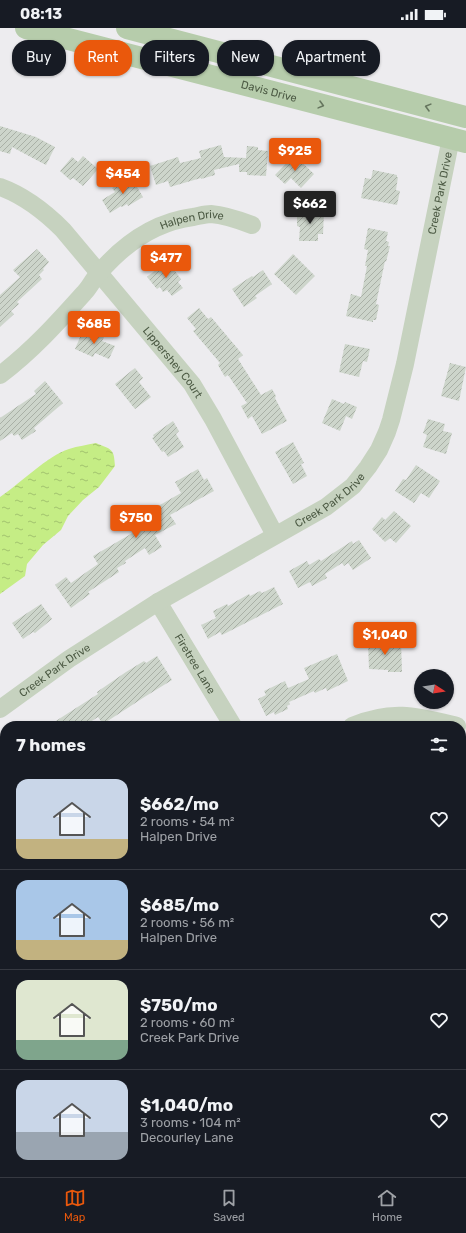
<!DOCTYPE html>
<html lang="en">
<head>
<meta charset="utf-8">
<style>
	:root { --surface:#171b24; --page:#20242c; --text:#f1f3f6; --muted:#9ea1a6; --line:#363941; --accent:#ea580c }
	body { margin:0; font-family:Rubik,sans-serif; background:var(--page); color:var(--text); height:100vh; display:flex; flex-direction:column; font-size:15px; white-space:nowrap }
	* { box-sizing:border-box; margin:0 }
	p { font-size:13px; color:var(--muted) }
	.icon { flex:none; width:22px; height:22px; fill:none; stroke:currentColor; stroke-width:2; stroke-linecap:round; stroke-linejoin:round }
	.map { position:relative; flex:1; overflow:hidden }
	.drawer { position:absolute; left:0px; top:693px; width:466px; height:456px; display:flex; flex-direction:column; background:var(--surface); border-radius:16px 16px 0 0; box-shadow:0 1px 3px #0004 }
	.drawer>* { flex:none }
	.guide { position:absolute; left:12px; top:12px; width:442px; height:36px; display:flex; gap:8px }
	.needle { width:26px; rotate:102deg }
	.buttons { position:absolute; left:414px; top:641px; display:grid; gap:8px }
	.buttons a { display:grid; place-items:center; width:40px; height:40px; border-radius:50%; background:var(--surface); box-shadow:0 1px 3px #0004; font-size:20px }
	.price { position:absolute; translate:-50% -34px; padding:0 9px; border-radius:4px; background:var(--accent); color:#fff; font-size:13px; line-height:26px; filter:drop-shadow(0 1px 2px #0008) }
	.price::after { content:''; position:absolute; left:50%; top:24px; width:12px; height:9px; margin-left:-6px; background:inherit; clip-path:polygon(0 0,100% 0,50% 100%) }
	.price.current { background:#222; color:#fff }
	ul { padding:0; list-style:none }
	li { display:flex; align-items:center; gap:12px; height:100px; padding:0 16px }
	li+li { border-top:1px solid var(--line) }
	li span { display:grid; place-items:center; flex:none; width:112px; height:80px; border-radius:12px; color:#555 }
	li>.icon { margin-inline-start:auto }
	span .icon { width:48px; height:48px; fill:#fffc; stroke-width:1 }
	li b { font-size:17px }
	h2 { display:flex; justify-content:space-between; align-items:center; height:48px; padding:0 16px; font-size:17px }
	.tag { padding:0 14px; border-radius:16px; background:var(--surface); box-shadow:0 1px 3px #0004; font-size:14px; line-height:36px }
	.tag.current { background:var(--accent); color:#fff }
	.status { display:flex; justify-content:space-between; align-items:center; height:28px; padding:0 20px; background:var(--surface); direction:ltr }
	.status svg { height:11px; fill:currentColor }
	.tabs { display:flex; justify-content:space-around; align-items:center; height:56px; border-top:1px solid var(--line); background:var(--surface); font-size:11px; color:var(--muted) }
	.tabs a { display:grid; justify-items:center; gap:2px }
	.tabs .current { color:var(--accent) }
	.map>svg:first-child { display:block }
	.water { fill:url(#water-ripples) }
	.building { fill:url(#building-hatch) }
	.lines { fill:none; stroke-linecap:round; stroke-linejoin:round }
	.minor { stroke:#c6d2bf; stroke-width:18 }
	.major { stroke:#b6ccab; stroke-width:22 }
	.oneway { stroke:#66765e }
	.labels { text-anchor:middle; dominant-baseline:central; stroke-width:4; stroke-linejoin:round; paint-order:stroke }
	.street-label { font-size:11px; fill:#4c5a44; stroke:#fff }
</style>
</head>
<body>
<div class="status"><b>08:13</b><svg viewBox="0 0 49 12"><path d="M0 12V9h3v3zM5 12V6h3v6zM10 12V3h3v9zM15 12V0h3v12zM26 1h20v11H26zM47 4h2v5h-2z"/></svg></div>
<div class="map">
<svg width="466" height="1149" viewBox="0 0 466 1149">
	<defs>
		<pattern id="water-ripples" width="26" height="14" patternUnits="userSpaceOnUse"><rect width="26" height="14" fill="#c5ed85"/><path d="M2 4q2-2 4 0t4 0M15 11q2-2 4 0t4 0" fill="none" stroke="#a2c36e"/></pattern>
		<pattern id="building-hatch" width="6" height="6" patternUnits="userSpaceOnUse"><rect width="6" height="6" fill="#cdd5cb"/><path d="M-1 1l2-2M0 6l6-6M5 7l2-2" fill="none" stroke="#a9b0a6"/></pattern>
	</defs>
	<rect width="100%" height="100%" fill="#edecef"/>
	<path class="water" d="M96 415C112 422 114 420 115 438L99 459 83 472 68 488 61 502 43 517 27 536 25 548 0 566V469C21 455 47 428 69 421 78 418 87 417 96 415Z
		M461 730H466V806L461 804Z
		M466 1130V1149H445L451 1144H461V1135Z"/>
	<path class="building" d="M0 98 36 109 55 119 46 137 12 119 10 126 0 123Z
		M221 117 224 129 246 130 247 118 258 119V122L268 123 266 148 247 147V144H239V136L214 142 215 147 201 151V150L170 159 168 153 156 157 150 138 178 129 180 135 201 130 199 123Z
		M294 127 314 146 301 160 291 150 285 156 275 147Z
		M83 128 98 141 83 158 73 150 70 152 60 143 72 129 78 134Z
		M373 142 397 147V149H398L396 162 400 163 397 177 361 170 365 150 371 151Z
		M131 149 143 169 128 178 127 176 122 179 121 178 110 185 102 172 115 164 112 160Z
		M297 183 324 184 323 206H318V213H299L300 199 297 198Z
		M368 200 388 204 386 213 389 214 388 218H390L386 234 385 233 376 276 379 277 376 292H373V294L346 288 351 266 361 269 367 238H365L368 222 364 221Z
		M37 221 49 234 43 241 44 242 39 247 42 251 17 274 19 276 11 283 14 286 0 299V267L20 249 13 242Z
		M293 226 315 248 296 267 274 246Z
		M167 233 181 251 178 254 183 260 172 268 167 262 163 264 160 259 157 261 147 249Z
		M263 242 272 256 255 268 257 270 244 279 232 261 252 248 253 249Z
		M199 280 208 291 211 289 243 327 238 331 261 367 272 361 276 368 275 370 287 393 262 406 252 388 248 391 241 378 247 375 228 347 225 349 218 337 220 335 193 303 196 301 187 290Z
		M84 300 104 309 102 313 115 318 109 331 95 325 93 329 75 321Z
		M345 316 370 321 367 334 363 333 359 349 339 344Z
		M450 335 466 339 459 373 441 368Z
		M135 340 143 350 139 354 151 369 135 381 115 356Z
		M45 353 63 375 34 400 36 403 22 412 18 406 14 408 12 405 0 413V390L36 366 34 363Z
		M332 371 344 376 345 374 357 379 352 391 346 388 340 403 322 395Z
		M428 391 445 396 443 403 452 405 446 426 423 419 427 407 423 405Z
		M173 393 179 403 176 406 184 419 168 429 164 423 162 424 152 410 154 409 153 407Z
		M293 414 304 435 301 436 307 448 293 456 275 424Z
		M416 437 440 453 429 470 421 465 414 475 395 463 403 451 406 452Z
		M198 441 204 452 207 450 214 463 170 487 176 496 155 507 162 519 149 527 145 520 125 533 126 535 117 540 119 544 88 564 90 566 71 580 55 557 66 549 71 555 98 536 93 528 136 503 130 494 181 465 175 454Z
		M394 483 411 498 396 515 390 510 385 514 372 501 382 489 385 492Z
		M359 512 371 530 353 542 348 535 344 538 342 535 325 546 327 550 312 558 310 554 298 560 289 543 307 533 309 537 319 531 321 533 352 513 353 516Z
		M274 559 283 576 222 607 220 604 208 611 201 597 216 590 213 583 227 576 228 578 249 566 250 568 260 563 262 565Z
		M41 576 52 591 35 605 33 604 23 611 12 595Z
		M368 614H401L402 644H388V642L369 641Z
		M337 626 348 653 327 663 326 660 315 665 314 663 289 674 290 676 287 678 288 681 275 687 274 684 266 688 258 671 266 667 264 663 285 653 288 660 309 651 304 640Z
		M157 628 172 652 146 668 103 696 98 689 84 698H48L98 666 97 664 126 644 144 633 146 635Z"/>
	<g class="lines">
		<g class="minor">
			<path id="s1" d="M0 159C25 168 44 183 63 202L192 356 213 391 275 507"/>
			<path id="s2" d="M0 347C32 323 58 294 84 265 90 259 93 251 99 245 123 217 155 194 193 189 199 188 205 186 211 186 225 187 239 192 252 197"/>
			<path id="s3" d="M158 574 233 698"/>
			<path id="s4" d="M0 681 69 631 158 574 326 479 353 458 368 439 379 422 387 404 391 392 405 336 451 110"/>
			<path d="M352 698C393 681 416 688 457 698"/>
			<path d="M0 972 5 973"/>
		</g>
		<g class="major">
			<path id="s5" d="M26 0 466 114"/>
			<path d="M127 0 466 89"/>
		</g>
	</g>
	<defs><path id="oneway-chevron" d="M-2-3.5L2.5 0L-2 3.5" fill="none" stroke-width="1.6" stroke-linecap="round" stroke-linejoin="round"/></defs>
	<g class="oneway">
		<use href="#oneway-chevron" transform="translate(321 77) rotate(15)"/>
		<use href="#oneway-chevron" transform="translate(428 79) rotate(-165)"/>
	</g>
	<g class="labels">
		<g class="street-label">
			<text stroke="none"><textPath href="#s5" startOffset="251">Davis Drive</textPath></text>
			<text stroke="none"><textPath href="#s4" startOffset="727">Creek Park Drive</textPath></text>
			<text stroke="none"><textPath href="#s2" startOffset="253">Halpen Drive</textPath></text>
			<text stroke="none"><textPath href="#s1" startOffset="249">Lippershey Court</textPath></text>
			<text stroke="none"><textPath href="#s4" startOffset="391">Creek Park Drive</textPath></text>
			<text stroke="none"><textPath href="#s3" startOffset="72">Firetree Lane</textPath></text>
			<text stroke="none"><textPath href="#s4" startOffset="67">Creek Park Drive</textPath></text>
		</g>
	</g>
</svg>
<div class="buttons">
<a><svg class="needle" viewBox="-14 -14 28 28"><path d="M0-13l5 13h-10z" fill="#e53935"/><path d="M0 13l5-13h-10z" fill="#9ea1a6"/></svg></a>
</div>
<b class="price" style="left:295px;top:144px">$925</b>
<b class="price" style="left:123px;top:167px">$454</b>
<b class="price current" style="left:310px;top:197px">$662</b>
<b class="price" style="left:166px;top:251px">$477</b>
<b class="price" style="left:94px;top:317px">$685</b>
<b class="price" style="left:136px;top:511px">$750</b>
<b class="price" style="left:385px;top:628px">$1,040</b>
<div class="guide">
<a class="tag">Buy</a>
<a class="tag current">Rent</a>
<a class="tag">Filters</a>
<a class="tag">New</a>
<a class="tag">Apartment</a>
</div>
<section class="drawer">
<h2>7 homes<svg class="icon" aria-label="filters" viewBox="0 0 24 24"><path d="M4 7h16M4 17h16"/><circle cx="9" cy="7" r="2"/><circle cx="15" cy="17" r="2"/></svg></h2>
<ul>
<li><span style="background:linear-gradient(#c9d6e8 75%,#c2b280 0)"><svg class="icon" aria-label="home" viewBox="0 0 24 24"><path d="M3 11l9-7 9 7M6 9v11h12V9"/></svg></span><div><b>$662/mo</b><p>2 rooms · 54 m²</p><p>Halpen Drive</p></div><svg class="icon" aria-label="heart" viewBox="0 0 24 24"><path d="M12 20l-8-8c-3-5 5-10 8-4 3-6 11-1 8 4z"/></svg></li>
<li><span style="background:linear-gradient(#a9c7e8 75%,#c2b280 0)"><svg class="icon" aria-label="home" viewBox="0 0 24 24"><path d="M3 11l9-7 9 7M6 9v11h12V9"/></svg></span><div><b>$685/mo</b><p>2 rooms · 56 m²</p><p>Halpen Drive</p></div><svg class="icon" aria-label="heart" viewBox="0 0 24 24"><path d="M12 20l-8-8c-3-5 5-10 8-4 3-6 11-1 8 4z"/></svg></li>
<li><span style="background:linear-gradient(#dfe7d0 75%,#7fa58c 0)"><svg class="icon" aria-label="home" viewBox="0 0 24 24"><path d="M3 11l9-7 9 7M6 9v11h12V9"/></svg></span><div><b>$750/mo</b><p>2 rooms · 60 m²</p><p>Creek Park Drive</p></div><svg class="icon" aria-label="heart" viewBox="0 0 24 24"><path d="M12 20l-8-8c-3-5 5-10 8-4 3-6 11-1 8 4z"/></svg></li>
<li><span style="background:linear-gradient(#c9d6e8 65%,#9aa5b1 0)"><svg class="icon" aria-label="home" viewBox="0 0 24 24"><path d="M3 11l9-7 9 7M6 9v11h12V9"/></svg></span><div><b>$1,040/mo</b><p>3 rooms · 104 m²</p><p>Decourley Lane</p></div><svg class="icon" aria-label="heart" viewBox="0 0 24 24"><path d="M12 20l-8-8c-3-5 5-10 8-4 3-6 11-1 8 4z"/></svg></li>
</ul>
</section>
</div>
<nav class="tabs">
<a class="current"><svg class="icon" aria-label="map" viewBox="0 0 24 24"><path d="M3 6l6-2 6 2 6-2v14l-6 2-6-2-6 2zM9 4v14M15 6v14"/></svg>Map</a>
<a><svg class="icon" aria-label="saved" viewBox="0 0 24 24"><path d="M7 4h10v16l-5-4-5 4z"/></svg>Saved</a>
<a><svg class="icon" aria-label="home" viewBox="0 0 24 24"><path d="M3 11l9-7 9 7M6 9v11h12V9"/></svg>Home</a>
</nav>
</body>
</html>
